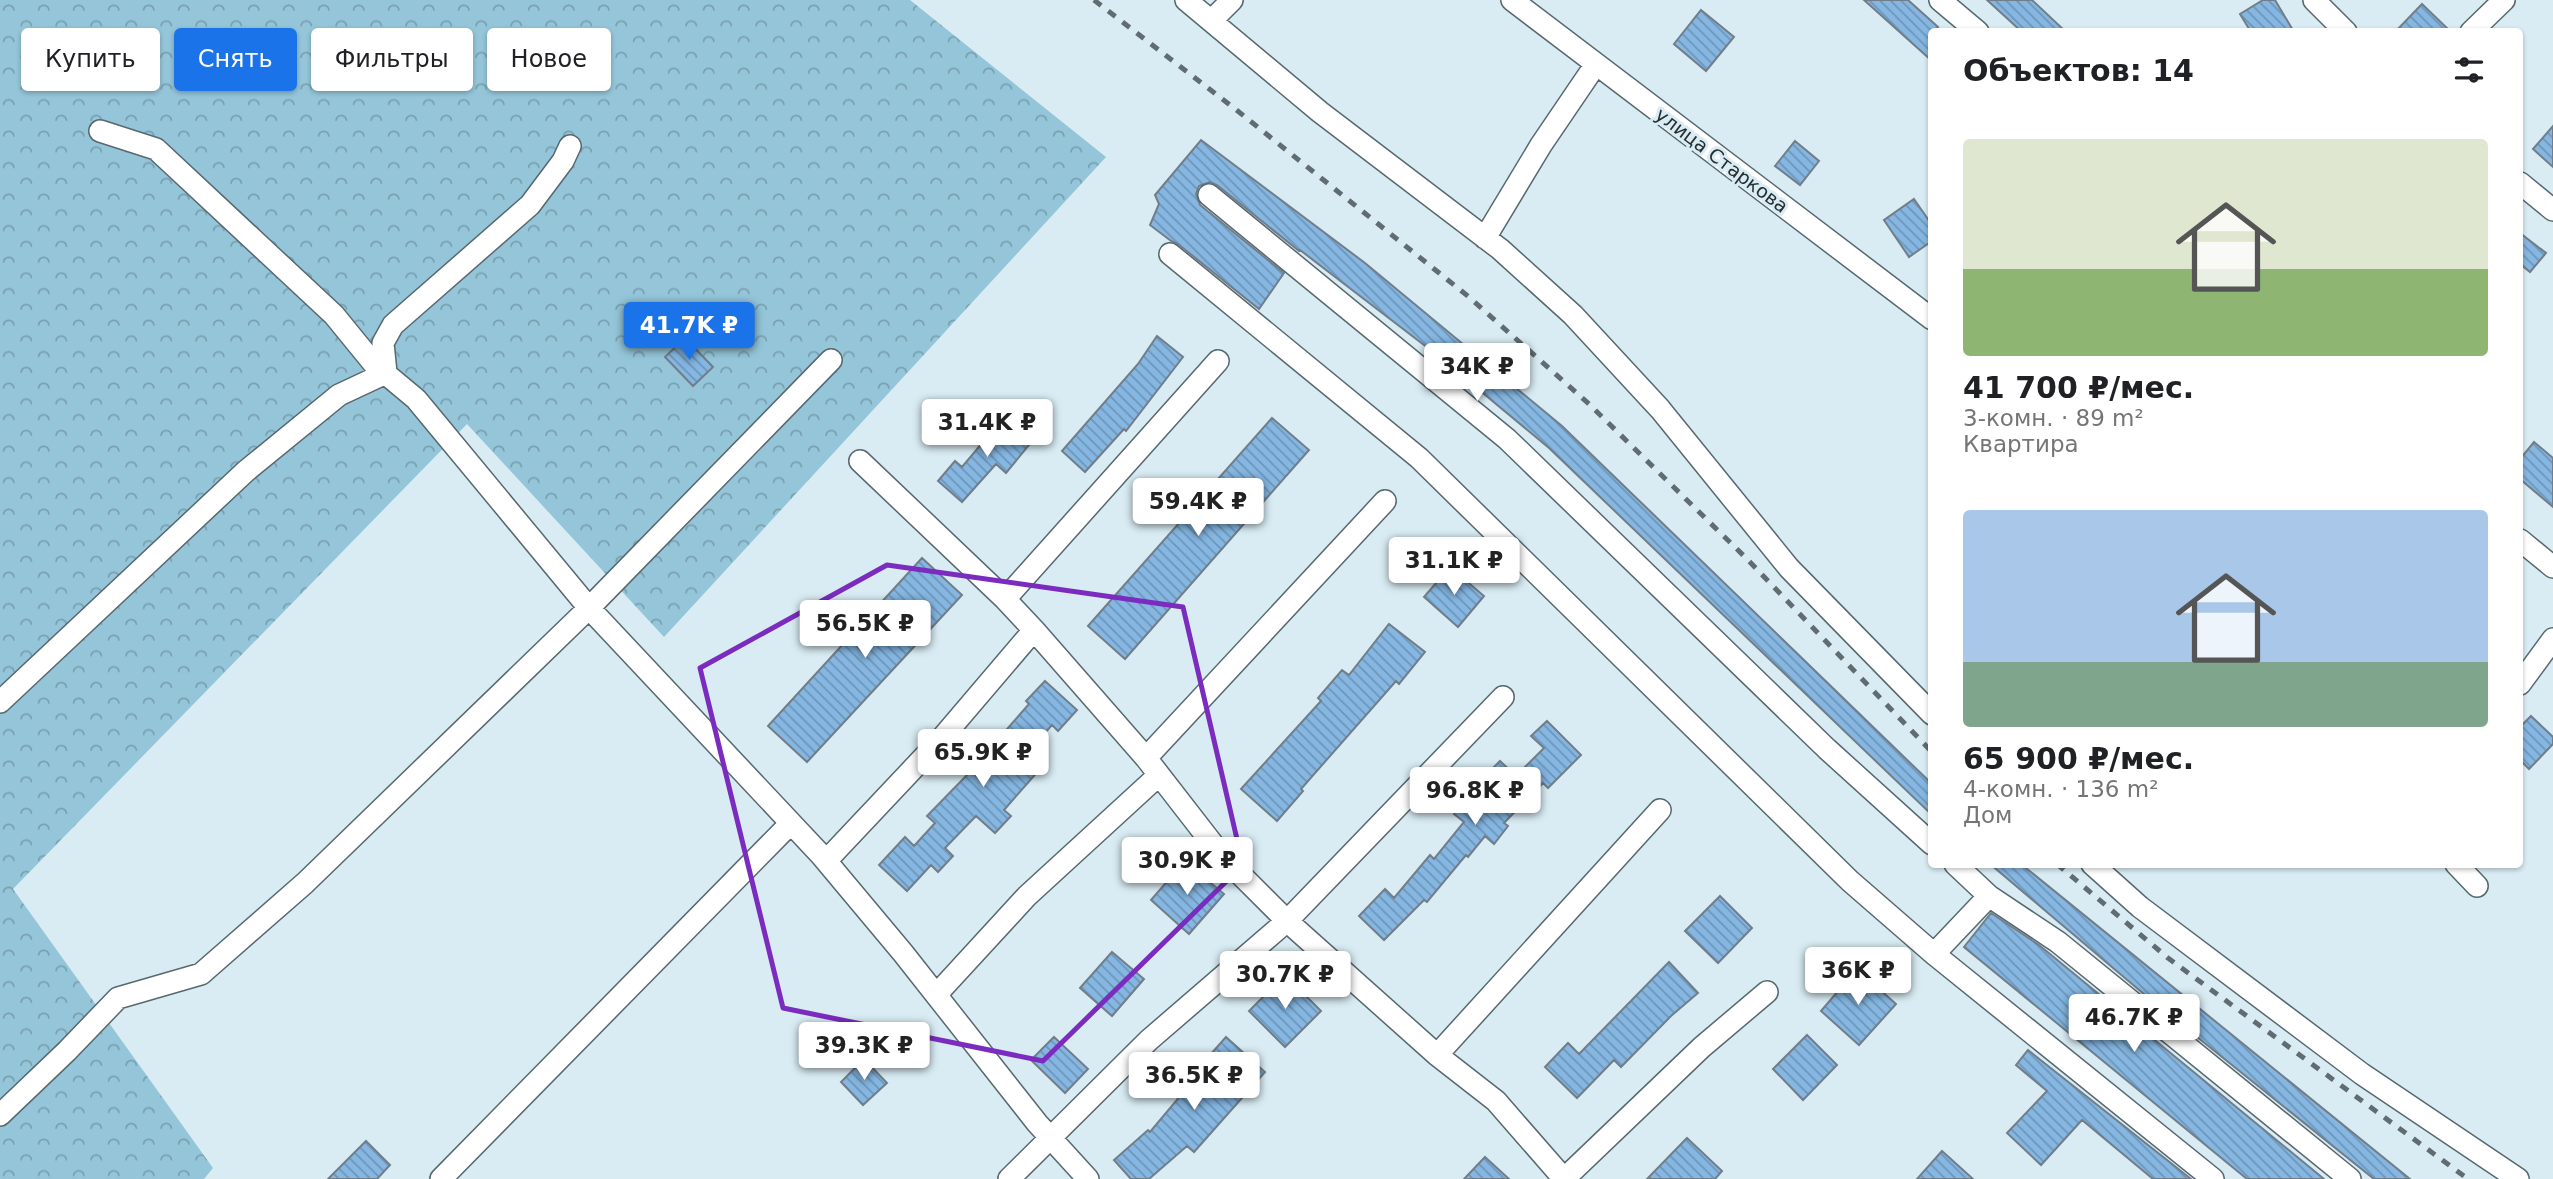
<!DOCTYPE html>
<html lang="ru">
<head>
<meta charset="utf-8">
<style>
	:root { --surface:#fff; --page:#f2f2f2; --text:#202124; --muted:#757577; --accent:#1a73e8 }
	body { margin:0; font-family:"DejaVu Sans",sans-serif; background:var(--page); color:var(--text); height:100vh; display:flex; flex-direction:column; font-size:26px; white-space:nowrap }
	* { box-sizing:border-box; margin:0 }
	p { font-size:23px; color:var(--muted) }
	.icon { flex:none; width:38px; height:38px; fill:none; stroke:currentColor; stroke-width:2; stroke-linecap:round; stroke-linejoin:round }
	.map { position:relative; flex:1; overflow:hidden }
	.sheet { position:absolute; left:1928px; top:28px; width:595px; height:840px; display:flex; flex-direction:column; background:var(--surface); border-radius:7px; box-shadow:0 2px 5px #0004 }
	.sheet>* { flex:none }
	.hud { position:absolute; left:21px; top:28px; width:665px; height:63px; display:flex; gap:14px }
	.price { position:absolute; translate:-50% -60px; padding:0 16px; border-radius:7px; background:#fff; color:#222; font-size:23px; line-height:46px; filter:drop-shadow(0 2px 4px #0008) }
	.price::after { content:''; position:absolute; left:50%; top:42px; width:21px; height:16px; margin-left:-10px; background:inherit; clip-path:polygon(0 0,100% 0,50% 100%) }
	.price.current { background:var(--accent); color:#fff }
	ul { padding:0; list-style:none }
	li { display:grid; align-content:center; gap:14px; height:371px; padding:0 35px }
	li span { display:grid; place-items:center; height:217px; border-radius:7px; color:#555 }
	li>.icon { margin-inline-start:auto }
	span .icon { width:126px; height:126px; fill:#fffc; stroke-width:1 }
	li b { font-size:30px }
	h2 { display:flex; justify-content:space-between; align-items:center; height:84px; padding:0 35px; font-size:30px }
	.chip { padding:0 24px; border-radius:7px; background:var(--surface); box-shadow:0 2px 5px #0004; font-size:24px; line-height:63px }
	.chip.current { background:var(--accent); color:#fff }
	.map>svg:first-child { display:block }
	.forest { fill:url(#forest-crowns) }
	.building { fill:url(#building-back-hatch); stroke:#717e89; stroke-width:2 }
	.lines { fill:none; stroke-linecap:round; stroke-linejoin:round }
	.minor-casing { stroke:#57686f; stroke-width:24 }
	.minor { stroke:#fff; stroke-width:21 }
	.rail { stroke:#616c71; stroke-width:5; stroke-dasharray:9 9; stroke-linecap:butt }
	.marked { fill:none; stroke:#7b2cbf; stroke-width:5; stroke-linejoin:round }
	.labels { text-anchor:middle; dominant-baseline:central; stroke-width:6; stroke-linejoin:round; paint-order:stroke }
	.street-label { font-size:19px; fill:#262d30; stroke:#d9ecf4 }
</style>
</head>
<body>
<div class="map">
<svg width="2553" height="1179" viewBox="0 0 2553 1179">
	<defs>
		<pattern id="forest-crowns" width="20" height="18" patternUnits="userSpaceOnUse" patternTransform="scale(1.75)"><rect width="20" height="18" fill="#94c5d9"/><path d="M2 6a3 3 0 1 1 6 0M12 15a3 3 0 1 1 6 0" fill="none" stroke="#79a0b0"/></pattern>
		<pattern id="building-back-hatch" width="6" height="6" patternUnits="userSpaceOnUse" patternTransform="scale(1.75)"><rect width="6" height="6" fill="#85b7e2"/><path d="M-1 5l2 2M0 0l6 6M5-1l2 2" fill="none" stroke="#6d95b8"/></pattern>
	</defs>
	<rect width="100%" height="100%" fill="#d9ecf4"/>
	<path class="forest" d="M0 0H910L1106 157 664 637 467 424 13 889 213 1168 204 1179H0Z"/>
	<path class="building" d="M1864 0H1908L1938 27 1932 32V61Z
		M1987 0H2032L2066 32H2022Z
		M2263 0H2275L2294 32H2251L2240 14Z
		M2422 4 2451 32H2395Z
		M1701 10 1734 37 1706 71 1674 44Z
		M2553 126V167L2533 149Z
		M1201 140 1365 263 1562 426 1932 784V815L1549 448 1437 355 1300 250 1299 251 1217 185 1210 182 1199 186 1196 194 1200 205 1284 273 1259 309 1178 244 1171 241 1150 225 1159 204 1155 195Z
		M1795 141 1819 161 1800 185 1775 166Z
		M1914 199 1932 225V241L1909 257 1884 220Z
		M2520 233 2546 253 2530 272 2520 264Z
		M1157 336 1183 357 1126 431 1124 429 1085 472 1062 451 1138 364Z
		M685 338 713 367 693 386 665 357Z
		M1005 416 1033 440 1006 473 996 464 962 502 938 481 955 461 962 467Z
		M1272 418 1309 450 1125 659 1088 626Z
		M2534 442 2553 458V507L2520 479V459Z
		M922 558 962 595 807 762 768 726Z
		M1450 567 1484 596 1458 627 1424 597Z
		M1389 624 1425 652 1399 684 1396 681 1301 789 1303 791 1277 821 1241 789 1321 701 1318 698 1342 670 1349 675Z
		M1045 681 1077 710 1058 731 1052 725 1025 755 1040 769 1004 810 1011 816 995 833 976 816 945 848 953 856 938 872 931 865 907 891 879 865 905 837 914 846 935 823 927 816 967 775 1029 704 1026 701Z
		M2531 716 2553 737V744L2529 769 2520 760V727Z
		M1547 721 1581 755 1548 788 1543 783 1504 823 1508 826 1494 844 1485 836 1468 857 1466 855 1427 902 1424 900 1384 940 1359 916 1385 889 1394 898 1430 855 1434 859 1464 822 1454 814 1476 785 1500 761 1516 776 1544 748 1531 736Z
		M1185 861 1224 894 1189 934 1151 900Z
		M1990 864H2021L2410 1179H2374L2151 1000Z
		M1720 896 1752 928 1718 963 1685 931Z
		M1991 913 2039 945 2324 1179H2247L1964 947Z
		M1112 952 1144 979 1112 1016 1080 988Z
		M1669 962 1698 993 1671 1016 1621 1067 1614 1060 1577 1098 1545 1067 1568 1043 1579 1054Z
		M1857 969 1896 1004 1859 1045 1821 1011Z
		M1285 975 1321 1011 1285 1047 1249 1011Z
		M1807 1035 1837 1065 1803 1100 1773 1069Z
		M1054 1037 1088 1069 1065 1093 1031 1060Z
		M1226 1037 1265 1072 1194 1152 1187 1146 1149 1179H1131L1114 1160 1148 1130 1150 1132 1197 1076 1194 1073Z
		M2028 1050 2191 1179H2153L2082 1120 2041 1165 2007 1133 2047 1091 2016 1065Z
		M864 1059 887 1083 863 1105 841 1082Z
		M1687 1138 1722 1171 1715 1179H1647Z
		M366 1141 390 1165 377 1179H328Z
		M1942 1151 1973 1179H1917Z
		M1485 1157 1509 1179H1464Z"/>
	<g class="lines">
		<defs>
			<path id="minor" d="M1186 0 1320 112 1500 249 1573 315 1660 409 1789 568 1932 714
				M1512 0 1932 319
				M1940 0 1978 32
				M2314 0 2346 32
				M1211 21 1232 0
				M2471 32 2504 0
				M100 131 156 149 334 315 374 364 416 399 589 608 821 855 903 953 1037 1123 1088 1179
				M2520 183 2553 210
				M1209 195 1507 439 1827 749 1932 844
				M1485 238 1541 145 1596 64
				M1170 254 1419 458 1850 881 1934 954 2213 1179
				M860 461 1005 599 1034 630 1146 758 1222 856 1287 921 1437 1055 1496 1101 1564 1179
				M2520 540 2553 567
				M1005 599 1218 361
				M2520 684 2553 639
				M0 702 246 471 339 395 386 373 383 343 393 325 530 205 563 161 570 146
				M1146 758 1385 501
				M826 861 942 738 1034 630
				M1955 864 1989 896 2058 942 2350 1179
				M2092 864 2140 907 2362 1074 2518 1179
				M2456 864 2477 886
				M1934 954 1989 896
				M936 995 1027 896 1159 775
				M1437 1055 1660 810
				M0 1115 67 1051 118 998 201 974 305 883 589 608 831 360
				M441 1179 791 823
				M1009 1179 1149 1040 1287 921 1503 697
				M1564 1179 1702 1047 1767 992"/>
		</defs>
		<use href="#minor" class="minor-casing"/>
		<use href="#minor" class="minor"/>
		<path class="rail" d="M1094 0 1234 108 1469 297 1589 404 1746 558 1932 752
			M2057 864 2168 958 2468 1179"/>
	</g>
	<path class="marked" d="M887 565 1183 607 1243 865 1043 1061 783 1008 700 668Z"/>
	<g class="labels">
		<g class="street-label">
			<text transform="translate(1722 160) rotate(37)">улица Старкова</text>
		</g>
	</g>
</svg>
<b class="price current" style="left:689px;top:362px">41.7K ₽</b>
<b class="price" style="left:1477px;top:403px">34K ₽</b>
<b class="price" style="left:987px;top:459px">31.4K ₽</b>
<b class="price" style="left:1198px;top:538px">59.4K ₽</b>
<b class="price" style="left:1454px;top:597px">31.1K ₽</b>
<b class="price" style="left:865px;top:660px">56.5K ₽</b>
<b class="price" style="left:983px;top:789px">65.9K ₽</b>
<b class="price" style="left:1475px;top:827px">96.8K ₽</b>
<b class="price" style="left:1187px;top:897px">30.9K ₽</b>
<b class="price" style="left:1858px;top:1007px">36K ₽</b>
<b class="price" style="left:1285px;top:1011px">30.7K ₽</b>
<b class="price" style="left:2134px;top:1054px">46.7K ₽</b>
<b class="price" style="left:864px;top:1082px">39.3K ₽</b>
<b class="price" style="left:1194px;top:1112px">36.5K ₽</b>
<div class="hud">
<a class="chip">Купить</a>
<a class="chip current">Снять</a>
<a class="chip">Фильтры</a>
<a class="chip">Новое</a>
</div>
<section class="sheet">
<h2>Объектов: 14<svg class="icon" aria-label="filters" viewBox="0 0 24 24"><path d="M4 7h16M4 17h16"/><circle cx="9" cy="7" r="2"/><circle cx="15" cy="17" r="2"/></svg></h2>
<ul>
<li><span style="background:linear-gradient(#dfe7d0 60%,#8fb573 0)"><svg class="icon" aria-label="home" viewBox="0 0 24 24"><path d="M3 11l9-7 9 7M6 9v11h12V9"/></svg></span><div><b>41 700 ₽/мес.</b><p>3-комн. · 89 m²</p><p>Квартира</p></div></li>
<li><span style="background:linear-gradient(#a9c7e8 70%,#7fa58c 0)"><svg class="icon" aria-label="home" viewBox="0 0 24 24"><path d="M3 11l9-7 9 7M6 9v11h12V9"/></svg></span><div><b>65 900 ₽/мес.</b><p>4-комн. · 136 m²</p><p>Дом</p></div></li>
</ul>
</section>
</div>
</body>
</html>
